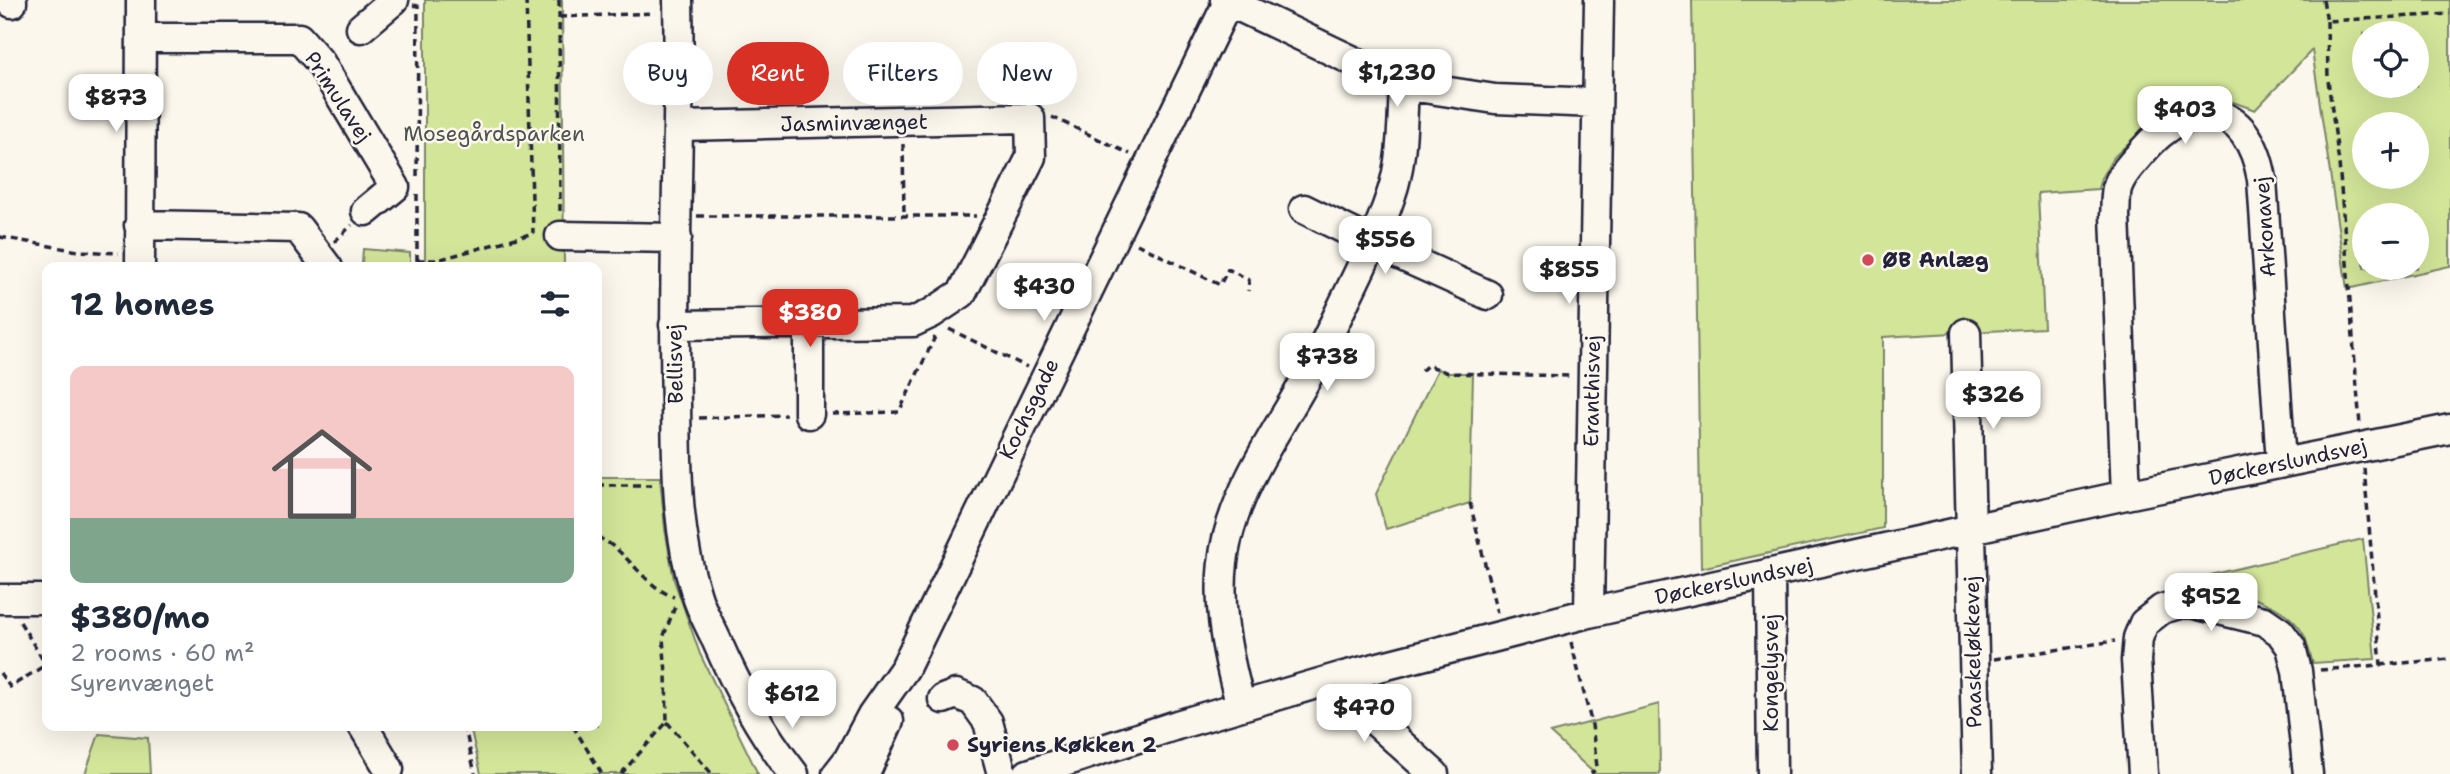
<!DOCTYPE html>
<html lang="en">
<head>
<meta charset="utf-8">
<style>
	:root { --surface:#fff; --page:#f2f2f3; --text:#1f2937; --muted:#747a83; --accent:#d93025 }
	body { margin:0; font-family:"Shantell Sans",sans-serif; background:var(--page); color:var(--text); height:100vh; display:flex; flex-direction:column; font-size:26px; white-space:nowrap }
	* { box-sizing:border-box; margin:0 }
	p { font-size:23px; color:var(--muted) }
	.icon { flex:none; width:38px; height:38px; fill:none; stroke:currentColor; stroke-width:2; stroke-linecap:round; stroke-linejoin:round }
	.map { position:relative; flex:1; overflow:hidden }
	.details { position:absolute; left:42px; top:262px; width:560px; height:469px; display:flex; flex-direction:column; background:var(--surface); border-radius:14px; box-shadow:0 7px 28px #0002 }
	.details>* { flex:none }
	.hud { position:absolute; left:623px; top:42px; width:665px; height:63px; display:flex; gap:14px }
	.tools { position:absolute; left:2352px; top:21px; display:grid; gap:14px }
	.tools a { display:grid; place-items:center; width:77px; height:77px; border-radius:50%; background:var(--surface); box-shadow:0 7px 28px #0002; font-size:35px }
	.price { position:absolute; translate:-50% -60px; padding:0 16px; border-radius:14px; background:#fff; color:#222; font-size:23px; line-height:46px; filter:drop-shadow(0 2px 4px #0008) }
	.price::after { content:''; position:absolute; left:50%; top:42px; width:21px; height:16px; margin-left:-10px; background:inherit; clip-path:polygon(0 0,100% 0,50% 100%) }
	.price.current { background:var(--accent); color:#fff }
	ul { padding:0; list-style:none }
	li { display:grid; align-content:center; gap:14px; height:371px; padding:0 28px }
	li span { display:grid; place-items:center; height:217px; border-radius:14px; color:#555 }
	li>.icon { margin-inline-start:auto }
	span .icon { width:126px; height:126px; fill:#fffc; stroke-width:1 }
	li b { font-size:30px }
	h2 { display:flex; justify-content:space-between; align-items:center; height:84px; padding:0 28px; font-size:30px }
	.pill { padding:0 24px; border-radius:32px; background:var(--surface); box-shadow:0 7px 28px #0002; font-size:24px; line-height:63px }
	.pill.current { background:var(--accent); color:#fff }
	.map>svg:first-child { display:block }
	.green { fill:#d3e599; stroke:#7a846a; stroke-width:2; fill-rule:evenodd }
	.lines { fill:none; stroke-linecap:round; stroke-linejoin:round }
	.minor-casing { stroke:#22223b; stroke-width:33 }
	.path { stroke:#22223b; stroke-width:3.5; stroke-dasharray:7 5; stroke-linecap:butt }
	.minor { stroke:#fbf7ec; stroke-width:28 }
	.poi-dot { fill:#d1495b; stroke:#fbf7ec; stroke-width:2.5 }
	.labels { text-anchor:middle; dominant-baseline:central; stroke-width:5; stroke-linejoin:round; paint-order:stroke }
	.street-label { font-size:21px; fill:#22223b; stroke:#fbf7ec }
	.park-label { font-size:21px; fill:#4e5352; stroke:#fbf7ec }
	.poi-label { font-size:21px; font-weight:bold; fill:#22223b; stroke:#fbf7ec; text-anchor:start }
</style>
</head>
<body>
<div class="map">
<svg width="2450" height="774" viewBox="0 0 2450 774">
	<rect width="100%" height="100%" fill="#fbf7ec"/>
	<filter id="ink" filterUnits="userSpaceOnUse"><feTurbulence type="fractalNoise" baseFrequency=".0143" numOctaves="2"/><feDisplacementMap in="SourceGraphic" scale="14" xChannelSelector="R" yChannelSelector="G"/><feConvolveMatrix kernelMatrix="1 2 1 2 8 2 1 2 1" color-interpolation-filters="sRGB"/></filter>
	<g filter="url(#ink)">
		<path class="green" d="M425 0H562L564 268H425Z
			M1692 0H2450V266L2347 289 2312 50 2255 110 2222 98 2197 96 2169 105 2113 158 2101 178 2098 189 2038 193 2044 328 1883 337V528L1701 568ZM2364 33H2417V86H2364ZM2364 124H2417V177H2364ZM2364 215H2417V268H2364Z
			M363 249 410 253V268H365L362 263Z
			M1438 369 1448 373H1473L1470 503 1386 529 1376 494Z
			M597 477H660L665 529 674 580 700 654 758 774H481L470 726H597Z
			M2363 539 2375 659 2313 663C2310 655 2308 645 2305 637 2287 601 2241 595 2206 587V576Z
			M1659 704 1660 774H1595L1550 733Z
			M99 734 148 738 150 774H85Z"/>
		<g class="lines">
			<defs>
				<path id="minor" d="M678 0C681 135 672 269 676 404 677 467 676 532 696 593 700 608 708 622 715 637 737 687 760 731 794 774
					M1225 0 1404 85 1495 99 1597 103
					M12 3V0
					M361 28 394 0
					M142 38H299L320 62 395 187 366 211
					M1304 209 1373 243 1488 295
					M139 225 298 228 328 268
					M560 236 677 238
					M140 268 141 0
					M809 324V414
					M674 325 913 322 932 313 962 293 1031 157 1030 118 679 126
					M1966 333 1977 774
					M2126 495 2115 215C2116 207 2115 196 2117 188 2121 174 2133 163 2142 152 2191 95 2248 100 2262 179L2281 463
					M1770 573 1772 774
					M0 599H47
					M1589 613 1599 0
					M1340 677 1365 712 1434 774
					M943 699 956 694 973 701 988 722 1002 774
					M1241 706C1226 652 1214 595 1227 539 1241 482 1276 433 1304 383 1318 358 1330 332 1342 307 1360 270 1378 234 1391 195 1403 161 1402 122 1404 85
					M363 726 389 769
					M837 774 848 760 872 715 905 668 1229 0
					M865 774 889 721
					M1028 774 1177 725 1340 677 1589 613 2126 495 2450 429
					M2143 774 2136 660 2138 638 2144 623 2162 609 2186 602 2264 621 2280 632 2291 647 2297 671 2308 774"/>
			</defs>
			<use href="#minor" class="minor-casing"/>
			<path class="path" d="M526 0 533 233
				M559 0 560 213
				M2323 0 2327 21 2450 14
				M413 5 418 6 417 179
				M559 17 655 13
				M2327 21 2328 80 2339 163 2360 425
				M1052 117 1130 154
				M903 144 904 216
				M417 194V268
				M697 216H976
				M0 237 78 251 119 253
				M334 242 352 225
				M1137 244 1220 285 1228 269 1249 280 1248 291
				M417 260H438L534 233
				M949 329 1027 367
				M1421 371 1428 365 1448 373 1570 376
				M832 414 899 412 935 337
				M699 418 786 415
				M2364 468 2381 665
				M597 485H655
				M1470 503 1497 613
				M597 537C627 549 643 586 674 597
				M20 622 46 665
				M1571 642 1592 725 1597 767 1591 774
				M1994 659 2115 641
				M2320 670 2450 659
				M0 673 10 687 47 664
				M667 722 712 774
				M462 726 467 737 475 774
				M573 726 602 774
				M621 774 667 722 666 673 663 638 676 604"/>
			<use href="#minor" class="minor"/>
		</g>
	</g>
	<g class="poi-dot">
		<circle cx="1868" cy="260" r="7"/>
		<circle cx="953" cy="745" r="7"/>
	</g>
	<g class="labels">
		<g class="street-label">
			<text transform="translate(338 97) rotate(57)">Primulavej</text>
			<text transform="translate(854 123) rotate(-1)">Jasminvænget</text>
			<text transform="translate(2265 227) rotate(-94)">Arkonavej</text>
			<text transform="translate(675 364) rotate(-91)">Bellisvej</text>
			<text transform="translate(1592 391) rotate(-89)">Eranthisvej</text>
			<text transform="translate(1029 409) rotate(-64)">Kochsgade</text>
			<text transform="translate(2288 462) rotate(-12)">Døckerslundsvej</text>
			<text transform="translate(1734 581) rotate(-12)">Døckerslundsvej</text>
			<text transform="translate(1973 652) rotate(-91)">Paaskeløkkevej</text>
			<text transform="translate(1771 673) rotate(-90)">Kongelysvej</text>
		</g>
		<g class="park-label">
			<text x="494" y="134">Mosegårdsparken</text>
		</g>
		<g class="poi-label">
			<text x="1882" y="260">ØB Anlæg</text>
			<text x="967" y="745">Syriens Køkken 2</text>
		</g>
	</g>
</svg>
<div class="tools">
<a><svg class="icon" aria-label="locate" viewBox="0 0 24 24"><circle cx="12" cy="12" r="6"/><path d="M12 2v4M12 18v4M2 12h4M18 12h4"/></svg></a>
<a>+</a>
<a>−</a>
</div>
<b class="price" style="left:1397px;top:109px">$1,230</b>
<b class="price" style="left:116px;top:134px">$873</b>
<b class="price" style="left:2185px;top:146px">$403</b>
<b class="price" style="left:1385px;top:276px">$556</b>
<b class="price" style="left:1569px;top:306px">$855</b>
<b class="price" style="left:1044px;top:323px">$430</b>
<b class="price current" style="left:810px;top:349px">$380</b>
<b class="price" style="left:1327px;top:393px">$738</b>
<b class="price" style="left:1993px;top:431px">$326</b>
<b class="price" style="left:2211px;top:633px">$952</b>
<b class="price" style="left:792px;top:730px">$612</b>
<b class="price" style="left:1364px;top:744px">$470</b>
<div class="hud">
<a class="pill">Buy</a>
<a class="pill current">Rent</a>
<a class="pill">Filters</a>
<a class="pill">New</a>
</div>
<section class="details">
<h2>12 homes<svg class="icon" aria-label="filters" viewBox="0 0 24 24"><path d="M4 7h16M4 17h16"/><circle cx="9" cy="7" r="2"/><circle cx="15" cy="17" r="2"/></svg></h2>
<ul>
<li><span style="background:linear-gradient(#f6c9c9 70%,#7fa58c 0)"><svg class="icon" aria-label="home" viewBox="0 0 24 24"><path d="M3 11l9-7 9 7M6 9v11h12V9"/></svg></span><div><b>$380/mo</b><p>2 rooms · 60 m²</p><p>Syrenvænget</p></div></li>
</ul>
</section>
</div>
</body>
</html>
